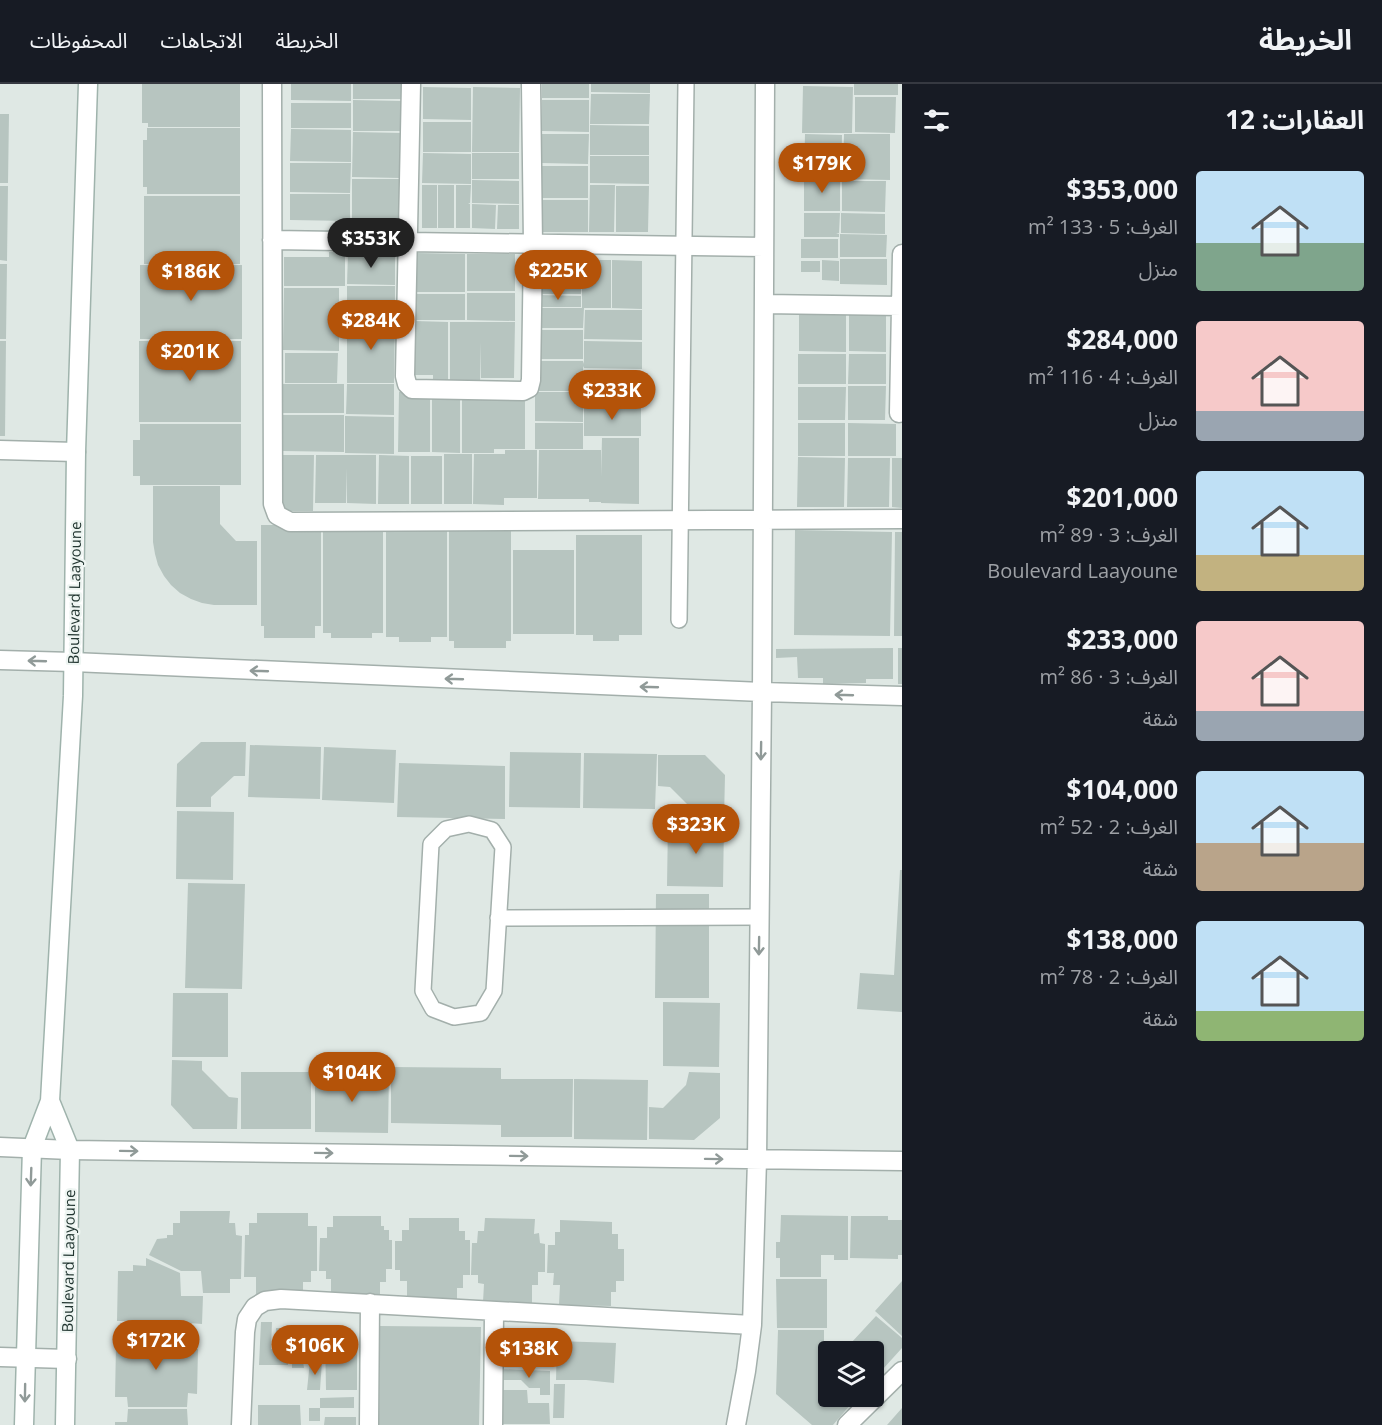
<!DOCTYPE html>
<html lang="ar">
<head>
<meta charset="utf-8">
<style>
	:root { --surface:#171b24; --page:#242831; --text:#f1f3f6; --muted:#9ea1a6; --line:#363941; --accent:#b45309 }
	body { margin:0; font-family:"Open Sans","Noto Sans Arabic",sans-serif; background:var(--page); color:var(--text); direction:rtl; height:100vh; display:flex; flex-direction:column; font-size:22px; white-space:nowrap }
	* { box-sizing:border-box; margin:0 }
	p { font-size:20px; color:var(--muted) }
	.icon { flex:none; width:33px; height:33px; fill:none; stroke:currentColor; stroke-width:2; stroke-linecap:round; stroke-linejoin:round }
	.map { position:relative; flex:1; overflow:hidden; direction:ltr }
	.side { display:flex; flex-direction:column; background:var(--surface); width:480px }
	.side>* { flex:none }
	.controls { position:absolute; left:818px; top:1257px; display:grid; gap:12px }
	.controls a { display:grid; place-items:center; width:66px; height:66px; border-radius:6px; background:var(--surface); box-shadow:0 2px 4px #0004; font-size:30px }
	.price { position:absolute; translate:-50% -51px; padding:0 14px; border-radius:21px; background:var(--accent); color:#fff; font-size:20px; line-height:39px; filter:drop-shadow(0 2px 3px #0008) }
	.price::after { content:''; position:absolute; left:50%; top:36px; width:18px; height:14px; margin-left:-9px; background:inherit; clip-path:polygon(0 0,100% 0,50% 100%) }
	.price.on { background:#222; color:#fff }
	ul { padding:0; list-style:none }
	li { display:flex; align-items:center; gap:18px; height:150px; padding:0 18px }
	li span { display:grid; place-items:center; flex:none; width:168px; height:120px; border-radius:6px; color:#555 }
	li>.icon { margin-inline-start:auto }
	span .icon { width:72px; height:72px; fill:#fffc; stroke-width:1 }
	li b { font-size:26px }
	h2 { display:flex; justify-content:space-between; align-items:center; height:72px; padding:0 18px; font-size:26px }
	header { display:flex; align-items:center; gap:36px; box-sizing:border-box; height:84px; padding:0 30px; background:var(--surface); border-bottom:2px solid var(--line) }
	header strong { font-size:28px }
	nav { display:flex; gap:33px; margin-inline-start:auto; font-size:21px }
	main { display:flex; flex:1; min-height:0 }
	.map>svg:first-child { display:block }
	.building { fill:#b7c5c0 }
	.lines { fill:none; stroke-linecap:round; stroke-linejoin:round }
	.lane-casing { stroke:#a3afab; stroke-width:18 }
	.street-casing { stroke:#a3afab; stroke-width:21 }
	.secondary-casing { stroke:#9fb3ac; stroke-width:21 }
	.lane { stroke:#fff; stroke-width:15 }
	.street { stroke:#fff; stroke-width:18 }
	.secondary { stroke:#fff; stroke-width:18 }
	.oneway { stroke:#909a98 }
	.labels { text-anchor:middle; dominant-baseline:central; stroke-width:4.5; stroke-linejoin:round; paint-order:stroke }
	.street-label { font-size:15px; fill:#223631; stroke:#eef5f2 }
</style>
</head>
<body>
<header>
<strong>الخريطة</strong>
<nav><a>الخريطة</a><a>الاتجاهات</a><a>المحفوظات</a></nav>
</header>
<main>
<section class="side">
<h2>العقارات: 12<svg class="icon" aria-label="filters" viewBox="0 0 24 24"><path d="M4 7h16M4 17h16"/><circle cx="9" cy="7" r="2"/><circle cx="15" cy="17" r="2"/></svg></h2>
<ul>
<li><span style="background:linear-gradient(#bfe0f5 60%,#7fa58c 0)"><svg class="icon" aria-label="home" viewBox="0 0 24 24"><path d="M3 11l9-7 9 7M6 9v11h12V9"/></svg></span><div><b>$353,000</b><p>الغرف: 5 · 133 m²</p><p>منزل</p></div></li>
<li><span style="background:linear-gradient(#f6c9c9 75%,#9aa5b1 0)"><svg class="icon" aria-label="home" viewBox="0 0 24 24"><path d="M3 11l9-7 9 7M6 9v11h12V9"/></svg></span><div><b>$284,000</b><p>الغرف: 4 · 116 m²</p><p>منزل</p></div></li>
<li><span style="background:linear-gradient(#bfe0f5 70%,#c2b280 0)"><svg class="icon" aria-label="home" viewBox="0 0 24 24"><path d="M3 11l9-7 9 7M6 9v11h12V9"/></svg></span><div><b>$201,000</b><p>الغرف: 3 · 89 m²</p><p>Boulevard Laayoune</p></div></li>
<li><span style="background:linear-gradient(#f6c9c9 75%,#9aa5b1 0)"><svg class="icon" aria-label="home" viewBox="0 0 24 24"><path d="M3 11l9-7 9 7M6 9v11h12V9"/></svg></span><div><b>$233,000</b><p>الغرف: 3 · 86 m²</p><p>شقة</p></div></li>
<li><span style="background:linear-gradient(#bfe0f5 60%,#b9a48a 0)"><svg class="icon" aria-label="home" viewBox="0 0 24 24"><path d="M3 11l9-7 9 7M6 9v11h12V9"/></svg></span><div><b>$104,000</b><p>الغرف: 2 · 52 m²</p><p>شقة</p></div></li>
<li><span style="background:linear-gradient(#bfe0f5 75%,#8fb573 0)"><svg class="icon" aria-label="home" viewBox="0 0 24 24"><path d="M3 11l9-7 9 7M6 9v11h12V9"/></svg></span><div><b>$138,000</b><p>الغرف: 2 · 78 m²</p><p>شقة</p></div></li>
</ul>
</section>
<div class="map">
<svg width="902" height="1341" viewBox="0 0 902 1341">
	<rect width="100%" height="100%" fill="#dfe8e4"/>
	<path class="building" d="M142 0H240V43H148V39H142Z
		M291 0H351V17L291 16Z
		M353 0H401V15H353Z
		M542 0H589V14H542Z
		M591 0H650V9L591 8Z
		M854 0H898V11H854Z
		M803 2 853 3 852 49H802Z
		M423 3 471 4V36L423 35Z
		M473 3 520 4 519 68H472Z
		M591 10H650L649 40H590Z
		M855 13H896L895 49 855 48Z
		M353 16 401 17V47H353Z
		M542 16H589V48L542 47Z
		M291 19H351V44H291Z
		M0 30H9L8 99H0Z
		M423 38H471V68H423Z
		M590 41 649 42V71H590Z
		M147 44H240V110H147V103H143V56H147Z
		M291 45 351 46V78L290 77Z
		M353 48 401 49 400 94 352 93Z
		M542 50H589L588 80 542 79Z
		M805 50 842 51 841 92H804Z
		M844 50H890V96L843 95Z
		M423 69 471 70V100L422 99Z
		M472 69H519V95H472Z
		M590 72H649V100L590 99Z
		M290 79H351L350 109 290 108Z
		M541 82H588V114H541Z
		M804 94H840V127H804Z
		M352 95H400V137H352Z
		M472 96 519 97V120L472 119Z
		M842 97H886L885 128 842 127Z
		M422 101H437V144H422Z
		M438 101H454V144H438Z
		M456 101H471L470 119 468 120H470V144H456Z
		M590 101H615L614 148H589Z
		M0 102H8L7 177 0 176Z
		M616 102H649L648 148H616Z
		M290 110H350V137L290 136Z
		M144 112H240V180H144Z
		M541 116H588V148H541Z
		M472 120 496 121 495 145 472 144Z
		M498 121H519V145H497Z
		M804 129H840L839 149H836L839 150V153H804Z
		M841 129 885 130V150L841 149Z
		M840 150 887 151 886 173H840Z
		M801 155H838V174H801Z
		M329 168H345V202H284V173H329Z
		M348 169H395V201L347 200Z
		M416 169 465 170V208H415Z
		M467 170H515V207H467Z
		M840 175H887V201L840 200Z
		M536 176H581V210H536Z
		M582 176H611V224H584L583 244H536V224H582Z
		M612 176 642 177V225L612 224Z
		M822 176 839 177V197L822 196Z
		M801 177H820V188H801Z
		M0 180H7L6 255H0Z
		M140 181H242V255H140Z
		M347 202H395V234H347Z
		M284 204H339V267L283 266Z
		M467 209H515V237L467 236Z
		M415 210H465V236H415Z
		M536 211 581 212V223H536Z
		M585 226H642V256L584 255Z
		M799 228H846V268L799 267Z
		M849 228 886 229V268L849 267Z
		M347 235 395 236 394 299H347Z
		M415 237 448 238V300H433V291H415Z
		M450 238H515L514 294H481V258L480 300H450Z
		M536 246H583V275H535Z
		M0 257H6L5 352H0Z
		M139 257H241V338H139Z
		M584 257 642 258V285L584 284 583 282V307H535V277H583L584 280Z
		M285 269H338L337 299H285Z
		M798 270H846V300H798Z
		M849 270H886V300H848Z
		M584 286 642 287 641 321 584 320Z
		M283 300H344V329H283Z
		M347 300H394V331L346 330Z
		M848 302H886L885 336H848Z
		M798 303H846L845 336H798Z
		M399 308H420L430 312V368H398Z
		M535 308H583V338L535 337Z
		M432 312 460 313V369L432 368Z
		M462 313H525V365H494V369H462Z
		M584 322H641V352H584Z
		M283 331H344V368L283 367Z
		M345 332 394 333V370L345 369Z
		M535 339H583V365H535Z
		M798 339H845V372H798Z
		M848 339 896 340V372H848Z
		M140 340H241V401H140V392H133V356H140Z
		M602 354H639V420L601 419V418H589V415H538L539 366H601V393Z
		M505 366H537V414H504V421L473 420 474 370H505Z
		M444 370H472V420H444Z
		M281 371H314L313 427H280Z
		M316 371H376V420L347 419V384L346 419H315Z
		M379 371 409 372V420H378Z
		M411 372H442V420H411Z
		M798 373 845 374 844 423H797Z
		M848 374H890L889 423H847Z
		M892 374H902V424L892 423Z
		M153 402H220V440L236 457H257V521H214L202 519 191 515 180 509 171 501 164 492 158 481 155 470 153 458Z
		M261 441H321V542H315V554H264V542H261Z
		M323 442H383V549H372V554H331V549H323Z
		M386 442H447V553H431V558H399V553H386Z
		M449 443H511V557H506V564H454V557H449Z
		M795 446 892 448 890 552 794 551Z
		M895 448H902V552H894Z
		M576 451H642V551H619V557H593V551H576Z
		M513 466H574V550H513Z
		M893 564V595H866V599L823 600V594H798L797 573 776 574V565Z
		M898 564H902V600H898Z
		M201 658H246L245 692H234L211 713V723H176L177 680Z
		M250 661 321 663 320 715 248 713Z
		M324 663 396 666 394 719 322 716Z
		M510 668 581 669 580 724 509 723Z
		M584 669 657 670 655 725 583 724Z
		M658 671H705L725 691 724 736H694L693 726 670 703 658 702Z
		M399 679 505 682V735L397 733Z
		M177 727 234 728 233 796 176 795Z
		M668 738 724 739 723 803 667 802Z
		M900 786H902V928L857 925 860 889 894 891Z
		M188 799 245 800 242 905 185 904Z
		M656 810H709V914H655Z
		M173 909H228V973H172Z
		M663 918 720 919 719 983 663 982Z
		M172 976 202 977V986L229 1013 238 1014 237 1045H193L171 1021Z
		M391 983 501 984V995H573L572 1053H501V1041L391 1039Z
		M241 988H311V1045H241Z
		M689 988 720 989V1034L694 1056 649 1055V1023L663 1024 686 1001Z
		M315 989 389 990 388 1049 315 1048Z
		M574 995 648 996 647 1056 574 1055Z
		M180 1127H230L229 1139H235L236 1151 242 1152 241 1195H230V1209H203L201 1187H181L149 1171 157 1155 167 1154V1151H173V1139H180Z
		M257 1129H308V1142H317V1187H311V1198H303V1213H256V1193H244L245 1151H249V1139H257Z
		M781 1131 848 1132V1176H834V1171H821V1193H780V1174H776V1158H780Z
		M333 1132H381V1142H384V1146H389V1156H392V1185H386V1198H380V1214H331V1195H326V1187H319L320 1154H327V1143H333Z
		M851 1132H888V1136H902V1171H898V1175L850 1174Z
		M409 1134H459V1147H465V1156H470V1191H463V1204H457V1217H407V1197H400V1186H395V1157H402V1146H409Z
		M485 1134 535 1135 534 1150 539 1149 540 1159 545 1160V1188H538V1201H532V1219L483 1218 484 1200 478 1199V1191H471L472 1159H477L478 1147H484Z
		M560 1136 612 1138V1150H618V1165H624V1197H616V1208H611V1222L559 1221 560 1201H553L554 1189H547L548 1161H555V1148H560Z
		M146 1174 180 1189 181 1212H203L202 1240 189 1239V1247H129L128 1237H117L118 1187H133V1181L146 1182Z
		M776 1195H827V1244H777Z
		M902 1197V1252L875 1227Z
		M876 1232 902 1254V1264L873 1296V1268H849L853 1263 851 1259Z
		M261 1238H272L271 1265 275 1264 276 1244H292V1241H316V1266L307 1269V1277H303L304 1284H292V1274L288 1275V1281H259Z
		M380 1242 481 1243 479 1341H379Z
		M499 1246 548 1248V1256L510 1254 511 1259H499Z
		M778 1246H824V1294L828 1289V1312H858L833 1341H812L776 1310Z
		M129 1250 189 1251V1265H198L197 1310 188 1309 187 1323H128L127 1313H115L116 1261H129Z
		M325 1252 357 1253V1306H326Z
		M557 1257 616 1259 614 1299 586 1296H556Z
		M498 1264 551 1266 550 1281 498 1278Z
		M310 1277H322L320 1306H307Z
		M499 1285 550 1287V1311H540V1304H529L521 1296H499Z
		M554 1300H565L564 1334H553Z
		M498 1306H527L528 1319H549L550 1340H498Z
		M354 1313V1324H320V1337H309V1324H320V1314Z
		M258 1321H300L301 1341H258Z
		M902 1324V1341H887Z
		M128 1325H187L188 1341H115V1338H127Z
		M325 1333H356V1341H324Z"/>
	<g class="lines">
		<defs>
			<path id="lane" d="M679 536 686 0
				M469 740 492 746 503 763 494 907 481 929 454 933 433 925 423 907 431 760 446 745Z
				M498 834 760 833"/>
			<path id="street" d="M272 0 273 420 277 431 290 438 902 435
				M411 0 405 292 407 300 412 305 523 307 529 304 531 296 533 160 531 0
				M272 156 764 163
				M764 220 902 222
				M899 329 902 170
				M0 366 76 368
				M0 576 73 578 762 608 902 612
				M0 1063 70 1066 902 1077
				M0 1273 67 1275
				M241 1341 245 1248 247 1235 255 1223 265 1217 281 1215 752 1241
				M369 1341 370 1219
				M493 1341 494 1228
				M736 1341 746 1287 752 1241 757 1076 762 608 765 0
				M847 1341 902 1287"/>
			<path id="secondary" d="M50 1017 70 1066 65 1341
				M24 1341 32 1064 50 1017 73 612 76 368 88 0"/>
		</defs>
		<use href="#lane" class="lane-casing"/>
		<use href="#street" class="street-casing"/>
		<use href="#secondary" class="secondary-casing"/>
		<use href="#lane" class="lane"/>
		<use href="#street" class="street"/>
		<use href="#secondary" class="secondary"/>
	</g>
	<defs><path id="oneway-shaft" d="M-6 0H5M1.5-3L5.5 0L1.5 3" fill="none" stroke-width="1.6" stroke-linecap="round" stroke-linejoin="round" transform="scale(1.5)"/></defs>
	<g class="oneway">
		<use href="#oneway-shaft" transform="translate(37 577) rotate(-178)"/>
		<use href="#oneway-shaft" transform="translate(259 587) rotate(-178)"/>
		<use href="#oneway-shaft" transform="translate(454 595) rotate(-178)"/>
		<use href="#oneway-shaft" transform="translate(649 603) rotate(-178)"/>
		<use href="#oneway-shaft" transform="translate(844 611) rotate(-178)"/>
		<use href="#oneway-shaft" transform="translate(761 667) rotate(91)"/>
		<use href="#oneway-shaft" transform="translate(759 862) rotate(91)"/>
		<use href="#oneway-shaft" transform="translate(129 1067) rotate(1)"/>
		<use href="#oneway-shaft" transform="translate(324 1069) rotate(1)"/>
		<use href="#oneway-shaft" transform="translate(519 1072) rotate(1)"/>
		<use href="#oneway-shaft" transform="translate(714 1075) rotate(1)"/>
		<use href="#oneway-shaft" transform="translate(31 1093) rotate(92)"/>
		<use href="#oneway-shaft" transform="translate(25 1309) rotate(91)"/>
	</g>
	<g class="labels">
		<g class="street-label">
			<text transform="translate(74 509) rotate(-89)">Boulevard Laayoune</text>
			<text transform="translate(68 1177) rotate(-89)">Boulevard Laayoune</text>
		</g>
	</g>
</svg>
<div class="controls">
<a><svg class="icon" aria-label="layers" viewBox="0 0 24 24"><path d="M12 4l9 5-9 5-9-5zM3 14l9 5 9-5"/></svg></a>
</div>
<b class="price" style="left:822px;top:110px">$179K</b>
<b class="price on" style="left:371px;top:185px">$353K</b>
<b class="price" style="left:558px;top:217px">$225K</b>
<b class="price" style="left:191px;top:218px">$186K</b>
<b class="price" style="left:371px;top:267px">$284K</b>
<b class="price" style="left:190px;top:298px">$201K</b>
<b class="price" style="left:612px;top:337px">$233K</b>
<b class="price" style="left:696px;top:771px">$323K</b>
<b class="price" style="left:352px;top:1019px">$104K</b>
<b class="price" style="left:156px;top:1287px">$172K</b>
<b class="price" style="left:315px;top:1292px">$106K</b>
<b class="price" style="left:529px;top:1295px">$138K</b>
</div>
</main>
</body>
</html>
